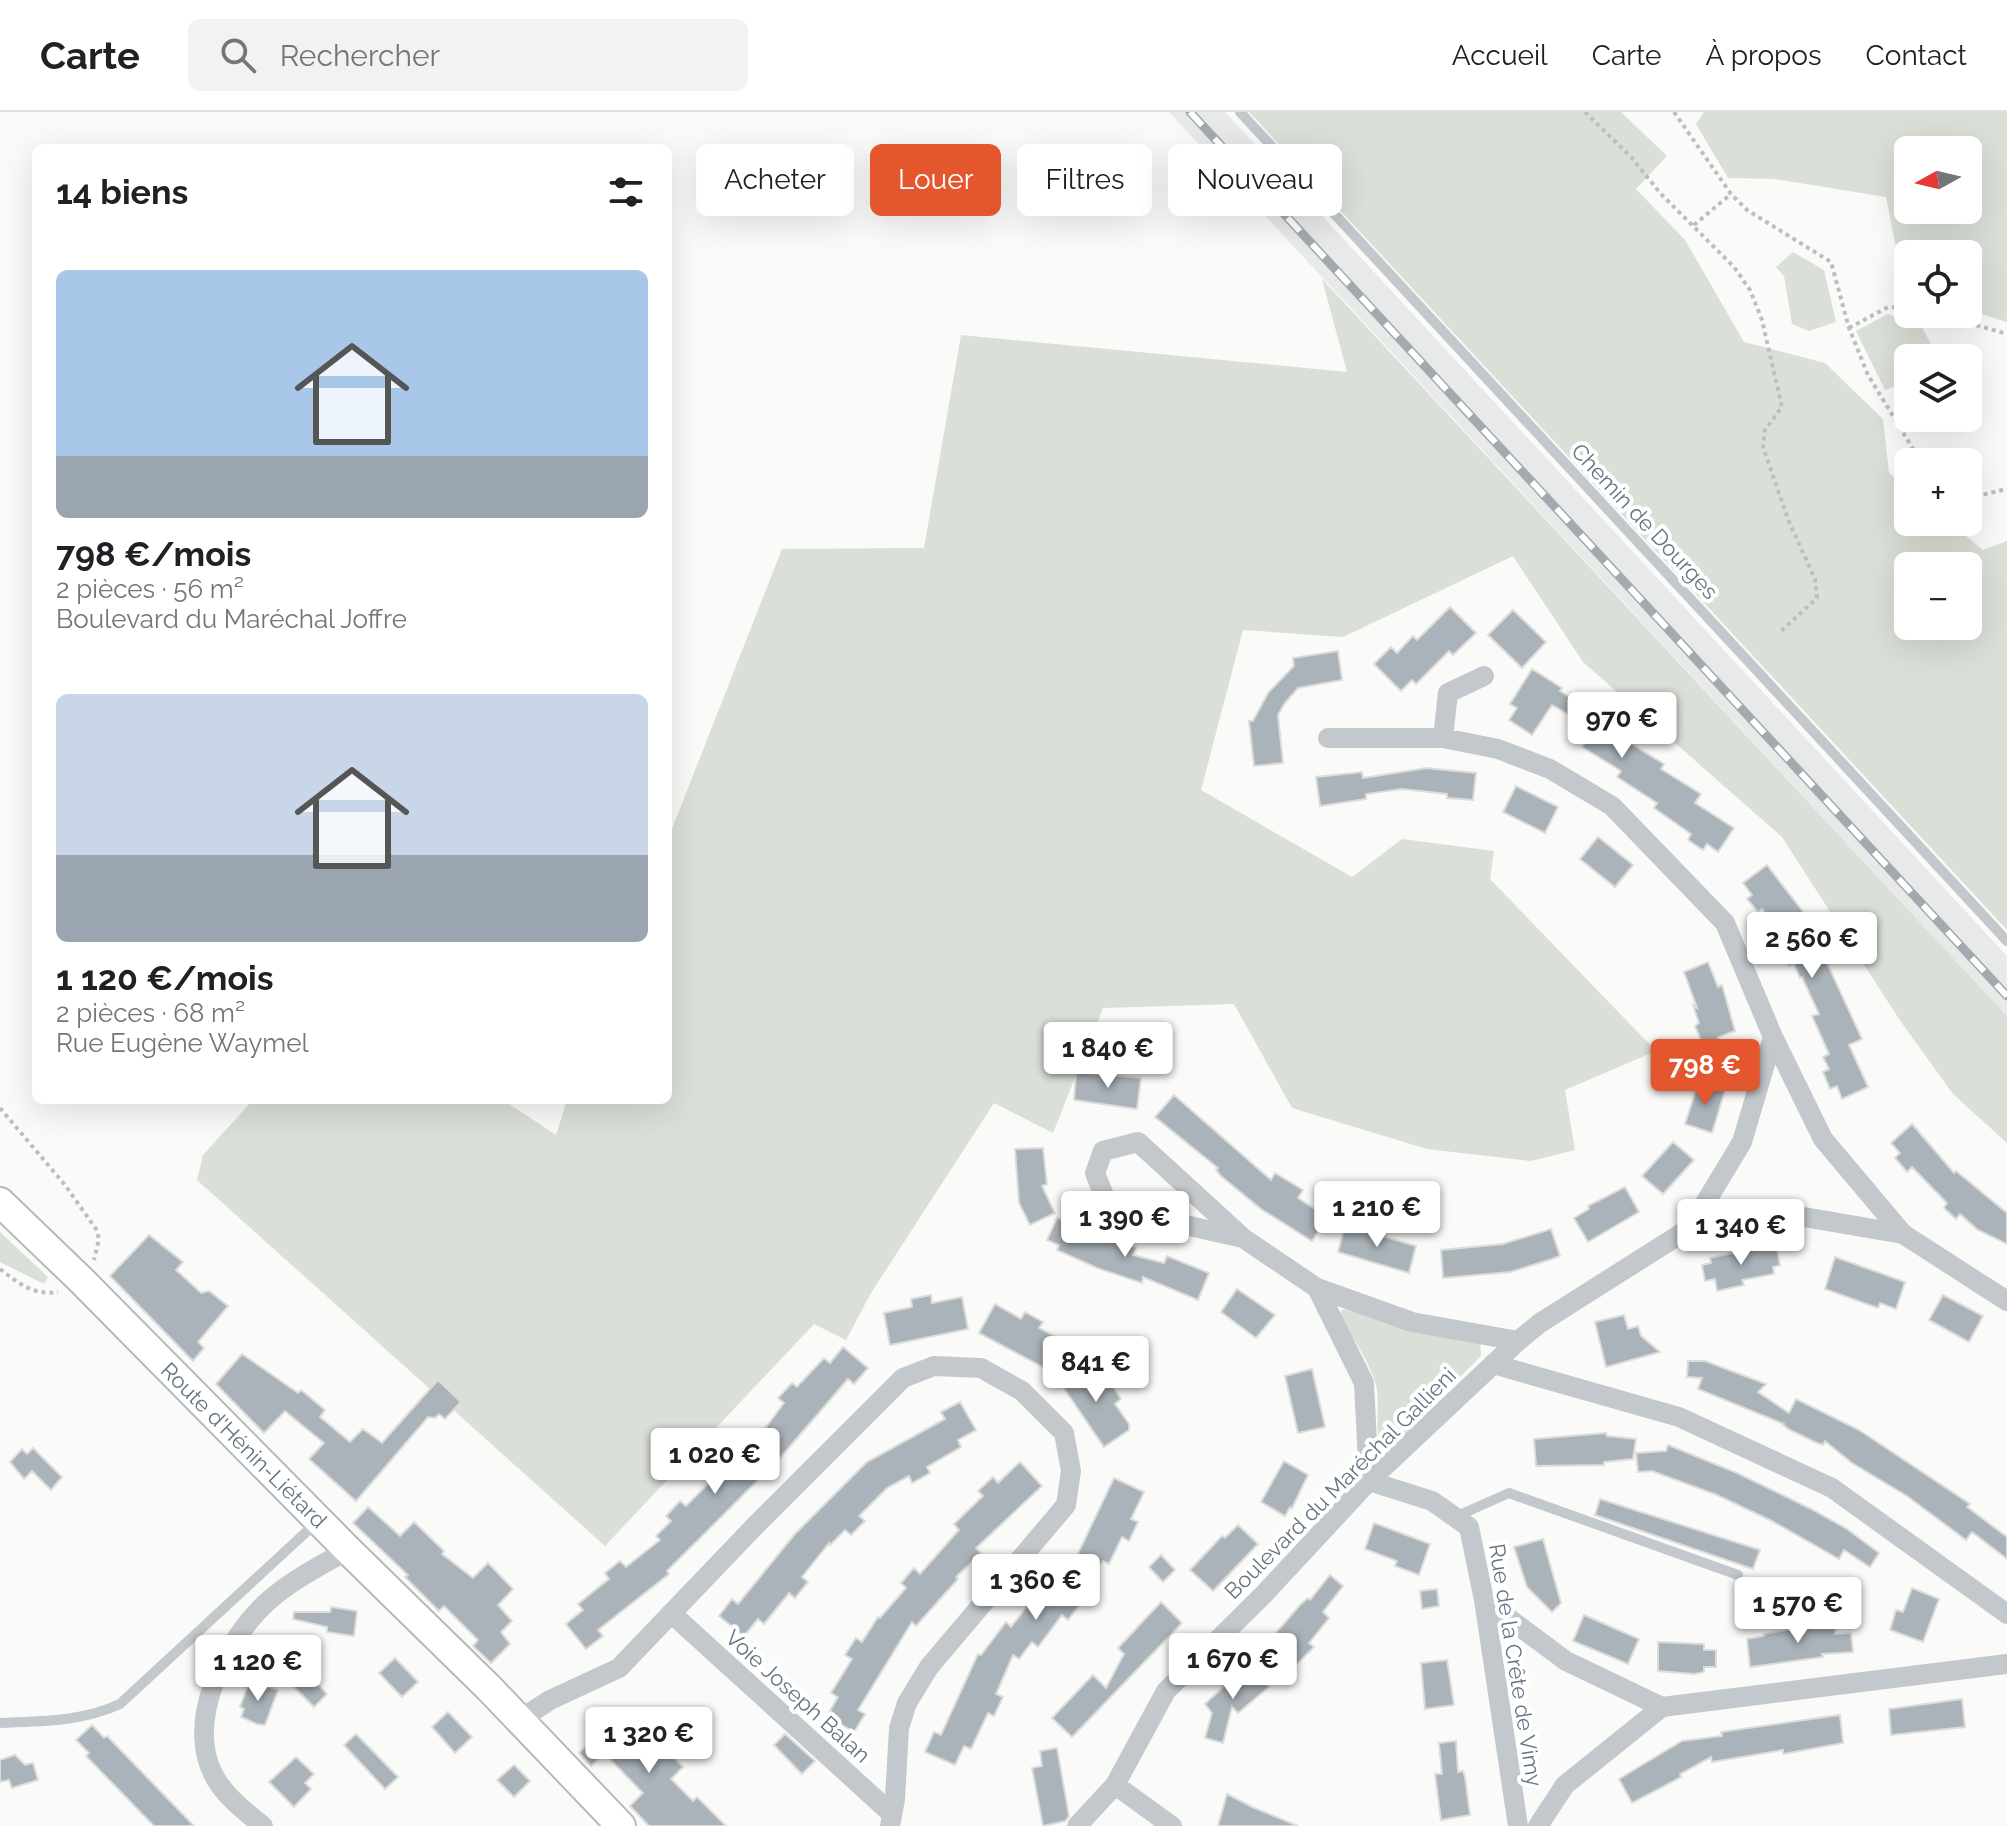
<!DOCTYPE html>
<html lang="fr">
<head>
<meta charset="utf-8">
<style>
	:root { --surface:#fff; --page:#f2f2f2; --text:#202124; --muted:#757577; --line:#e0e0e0; --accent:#e4572e }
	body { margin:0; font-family:Raleway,sans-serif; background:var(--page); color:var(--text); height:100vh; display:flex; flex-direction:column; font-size:30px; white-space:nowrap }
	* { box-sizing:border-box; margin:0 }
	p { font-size:26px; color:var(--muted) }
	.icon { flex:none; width:44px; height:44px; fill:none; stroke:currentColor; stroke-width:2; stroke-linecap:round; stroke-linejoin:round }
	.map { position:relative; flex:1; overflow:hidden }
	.drawer { position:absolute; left:32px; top:32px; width:640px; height:960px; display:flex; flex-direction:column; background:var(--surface); border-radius:12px; box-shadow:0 8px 32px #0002 }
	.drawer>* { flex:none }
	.hud { position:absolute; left:696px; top:32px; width:760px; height:72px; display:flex; gap:16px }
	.needle { width:52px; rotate:262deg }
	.fabs { position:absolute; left:1894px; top:24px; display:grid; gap:16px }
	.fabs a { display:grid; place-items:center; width:88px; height:88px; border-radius:12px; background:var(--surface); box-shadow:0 8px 32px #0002; font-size:40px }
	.price { position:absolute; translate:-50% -68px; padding:0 18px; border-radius:8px; background:#fff; color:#222; font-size:26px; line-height:52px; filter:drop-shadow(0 2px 4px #0008) }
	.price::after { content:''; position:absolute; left:50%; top:48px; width:24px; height:18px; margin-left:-12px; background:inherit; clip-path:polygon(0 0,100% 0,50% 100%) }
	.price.on { background:var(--accent); color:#fff }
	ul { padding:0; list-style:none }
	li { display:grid; align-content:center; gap:16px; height:424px; padding:0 24px }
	li span { display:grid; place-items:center; height:248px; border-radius:12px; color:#555 }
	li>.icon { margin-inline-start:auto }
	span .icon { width:144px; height:144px; fill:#fffc; stroke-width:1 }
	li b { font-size:34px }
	h2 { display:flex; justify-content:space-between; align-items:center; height:96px; padding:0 24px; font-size:34px }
	.pill { padding:0 28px; border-radius:12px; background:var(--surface); box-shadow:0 8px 32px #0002; font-size:28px; line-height:72px }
	.pill.on { background:var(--accent); color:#fff }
	header { display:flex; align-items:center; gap:48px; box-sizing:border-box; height:112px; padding:0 40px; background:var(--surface); border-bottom:2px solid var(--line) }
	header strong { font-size:38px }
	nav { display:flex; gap:44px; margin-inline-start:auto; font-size:28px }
	.search { width:560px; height:72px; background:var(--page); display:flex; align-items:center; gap:20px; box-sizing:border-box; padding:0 28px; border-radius:12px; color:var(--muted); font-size:30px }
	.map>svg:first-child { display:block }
	.built { fill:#e8e9e9 }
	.green { fill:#dadfd7; fill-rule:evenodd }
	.building { fill:#aab3b9; stroke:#dcdcda; stroke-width:2 }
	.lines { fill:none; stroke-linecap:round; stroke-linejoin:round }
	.secondary-casing { stroke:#b3babf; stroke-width:32 }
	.path { stroke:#bbbfc2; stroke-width:4; stroke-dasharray:4 4; stroke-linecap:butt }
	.lane { stroke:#c3c8cc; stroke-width:10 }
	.street { stroke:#c3c8cc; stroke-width:20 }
	.secondary { stroke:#fff; stroke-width:28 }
	.rail-casing { stroke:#a2aab0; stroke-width:9 }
	.rail { stroke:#fff; stroke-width:6; stroke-dasharray:18; stroke-linecap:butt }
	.labels { text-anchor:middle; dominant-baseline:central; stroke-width:8; stroke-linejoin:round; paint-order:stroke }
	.street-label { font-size:22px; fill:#657683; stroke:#fff }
</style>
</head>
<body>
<header>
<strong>Carte</strong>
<div class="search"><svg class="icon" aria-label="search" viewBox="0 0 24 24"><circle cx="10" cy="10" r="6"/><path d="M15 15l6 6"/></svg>Rechercher</div>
<nav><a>Accueil</a><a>Carte</a><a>À propos</a><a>Contact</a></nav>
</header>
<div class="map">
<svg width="2007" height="1714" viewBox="0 0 2007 1714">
	<rect width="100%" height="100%" fill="#fafaf8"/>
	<path class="built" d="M1169 0H1225L1262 39 2007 844V904Z"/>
	<path class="green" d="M1249 0H1621L1667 44 1636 77 1685 128 1744 230 1825 251 1883 307 1889 361 1908 376V410H1949L1983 438 2007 429V818ZM1908 454H1968V514H1908Z
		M1704 0H2007V210L1968 198V142H1908V178L1904 177 1886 85 1775 67 1728 66 1696 12ZM1908 38H1968V98H1908Z
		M1793 140 1824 158 1836 210 1809 219 1792 212 1784 164 1776 155Z
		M1322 167 2007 904V1031L1953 982 1899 907 1782 725 1583 550 1513 444 1343 525 1243 518 1201 678 1352 765 1402 727 1494 739 1490 767 1656 939 1565 978 1575 1038 1531 1049 1427 1037 1292 996 1234 892 1103 896 1053 1021 994 991 871 1181 846 1228 814 1212 605 1434 197 1068 203 1043 253 988H503L556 1023 567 988H668V727L782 437 924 436 961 223 1347 260Z
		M1888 202 1922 215 1938 246H1908V270L1885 278 1856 219Z
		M0 1120 48 1165 44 1172 0 1150Z
		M1351 1196 1480 1229 1481 1244 1392 1334 1382 1336C1373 1318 1381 1293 1376 1273 1369 1249 1354 1228 1340 1206L1342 1198Z"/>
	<path class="building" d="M1450 495 1476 521 1453 543 1449 539 1416 572 1412 568 1401 579 1374 552 1391 535 1397 541 1413 524 1417 528Z
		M1513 498 1546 530 1522 556 1488 523Z
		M1338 539 1342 568 1298 576 1284 592 1278 603 1283 651 1254 654 1249 609H1253L1268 581 1294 554 1293 546Z
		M1532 557 1562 576 1560 579 1628 623 1625 628 1664 652 1661 657 1701 682 1695 691 1734 716 1718 740 1707 732 1703 738 1688 728 1691 722 1654 696 1657 691 1617 665 1621 659 1582 635 1586 629 1574 622 1581 610 1552 593 1532 623 1509 608 1517 596 1510 592Z
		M1426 656 1476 661 1473 688 1447 686V682L1402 677 1366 682V687L1320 694 1316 665 1362 660 1363 666Z
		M1516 674 1558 695 1545 721 1503 700Z
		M1598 725 1633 753 1615 775 1580 747Z
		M1767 753 1804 801 1862 927 1849 933 1868 975 1842 987 1837 974 1830 977 1823 960 1829 957 1823 945 1829 942 1812 904 1819 902 1802 865 1800 866 1794 852 1789 854 1782 839 1787 837 1777 816 1762 797 1758 800 1747 787 1752 783 1743 771Z
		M1708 850 1718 875 1722 873 1735 919 1718 925 1724 939 1708 945 1695 914 1699 911 1693 893 1697 896 1684 860Z
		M1076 960 1141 966 1137 997 1074 988Z
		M1699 969 1725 978 1712 1021 1685 1012Z
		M1174 983 1271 1068 1275 1061 1303 1078 1298 1086 1327 1105 1312 1129 1261 1097 1221 1064 1216 1058 1218 1056 1155 1005Z
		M1912 1012 1954 1061 1956 1059 2007 1101V1132L1978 1118 1960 1102 1956 1107 1944 1096 1947 1091 1912 1055 1907 1060 1895 1046 1900 1041 1891 1031Z
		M1673 1030 1694 1048 1663 1082 1642 1064Z
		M1043 1036 1047 1072 1042 1074 1055 1101 1030 1113 1019 1091 1015 1037Z
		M1625 1075 1639 1100 1588 1130 1574 1106 1589 1097 1588 1094Z
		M1057 1106 1128 1131 1136 1136 1133 1143 1164 1151 1167 1144 1209 1161 1198 1188 1143 1165 1142 1171 1097 1156 1057 1138 1059 1133 1047 1128Z
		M1345 1113 1416 1134 1409 1161 1338 1140Z
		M1551 1117 1560 1144 1552 1147 1510 1160 1443 1166 1441 1138 1503 1132Z
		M149 1123 183 1150 176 1158 201 1181 209 1179 228 1194 198 1230 204 1236 193 1249 110 1164Z
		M1776 1132 1780 1153 1773 1155 1774 1162 1742 1168 1744 1173 1717 1179 1715 1167 1705 1169 1702 1153 1711 1151 1710 1146Z
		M1835 1145 1905 1170 1896 1197 1880 1191 1878 1196 1825 1177Z
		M1237 1177 1275 1203 1256 1226 1221 1200Z
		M931 1183 932 1191 962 1185 968 1217 890 1233 884 1201 912 1195 911 1187Z
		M1943 1183 1983 1204 1969 1230 1929 1208Z
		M995 1192 1021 1207 1025 1200 1043 1210 1039 1216 1065 1230 1050 1259 979 1221Z
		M1624 1203 1628 1217 1638 1214 1641 1224 1660 1240 1606 1255 1595 1210Z
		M843 1235 868 1256 854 1272 848 1267 779 1347 667 1459 669 1462 598 1518 603 1524 586 1537 566 1512 583 1498 578 1492 609 1467 605 1461 620 1449 626 1455 660 1428 656 1424 671 1409 666 1404 680 1389 686 1394 727 1353 722 1348 729 1340 736 1333 742 1339 766 1315 784 1291 778 1286 792 1271 797 1275 824 1246 830 1251Z
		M242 1242 298 1281 301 1278 325 1298 320 1305 350 1330 363 1317 382 1331 438 1268 461 1290 445 1307 439 1302 435 1306 428 1305 356 1389 309 1347 324 1331 285 1299 264 1321 216 1272Z
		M1688 1249H1705L1766 1272 1758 1280 1789 1301 1796 1287 1859 1318 1970 1392 1967 1395 2007 1425V1447L1972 1420 1966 1428 1907 1384 1852 1351 1825 1329 1823 1333 1815 1330 1790 1318 1783 1313 1784 1312 1698 1277 1702 1266 1687 1265Z
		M1086 1250 1103 1275 1110 1270 1121 1287 1115 1292 1129 1312V1318L1104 1335 1059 1269Z
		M1312 1257 1325 1315 1298 1321 1285 1264Z
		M960 1290 976 1318 958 1328 961 1335 927 1355 930 1361 912 1371 909 1364 887 1376 859 1404 865 1409 851 1423 845 1418 830 1433 829 1431 802 1465 808 1470 795 1486 789 1481 764 1512 758 1507 744 1524 719 1504 732 1487 738 1492 795 1422 867 1350 945 1307 941 1300Z
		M1606 1321 1607 1324 1636 1327 1633 1347 1604 1350V1353L1536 1354 1534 1327Z
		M1668 1333 1737 1361 1811 1397 1847 1417 1879 1441 1870 1455 1844 1438 1839 1447 1772 1409 1717 1383 1652 1359 1638 1360 1636 1341 1666 1339Z
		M33 1336 62 1365 51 1378 32 1359 24 1367 10 1350 22 1337 27 1342Z
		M1284 1349 1308 1363 1292 1396 1290 1395 1285 1404 1261 1390Z
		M1020 1350 1042 1374 976 1436 981 1441 956 1465 958 1467 916 1514 912 1510 858 1598 865 1602 854 1620 827 1604 838 1585 831 1581 852 1547 845 1543 856 1526 862 1530 878 1505 880 1506 906 1476 901 1471 914 1456 920 1462 959 1418 954 1412 983 1384 978 1379 993 1365 998 1371Z
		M1114 1366 1144 1380 1131 1407 1138 1410 1129 1429 1122 1425 1109 1452 1103 1449 1074 1487 1080 1492 1068 1508 1062 1503 1038 1535 1032 1530 1019 1547 1013 1543 996 1582 1003 1585 994 1604 988 1601 971 1637 964 1634 955 1653 925 1640 934 1620 941 1623 978 1542 981 1543 1006 1510 1011 1515 1066 1444 1074 1450Z
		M1600 1387 1760 1438 1753 1457 1595 1403Z
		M368 1395 400 1424 414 1410 444 1439 442 1442 473 1466 488 1451 513 1477 498 1493 512 1509 501 1520 510 1532 491 1551 473 1534 478 1528 444 1494 439 1499 405 1465 408 1463 353 1411Z
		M1374 1411 1430 1432 1419 1463 1395 1454 1397 1449 1365 1437Z
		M1238 1413 1258 1432 1213 1479 1190 1458 1222 1424 1225 1426Z
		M1543 1427 1561 1491 1552 1500 1527 1475 1514 1435Z
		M1161 1443 1175 1458 1163 1470 1149 1455Z
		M1330 1463 1343 1474 1323 1500 1329 1506 1309 1531 1314 1535 1295 1554 1268 1530 1301 1492 1308 1486 1310 1488Z
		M1912 1476 1939 1487 1923 1530 1890 1518 1896 1498 1903 1500Z
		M1437 1477 1439 1494 1422 1497 1420 1479Z
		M1161 1490 1182 1511 1072 1625 1052 1606 1093 1563 1106 1576 1124 1542 1118 1536Z
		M331 1495 357 1499 354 1524 327 1520V1515L293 1507 294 1500H330Z
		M1584 1503 1639 1527 1628 1552 1573 1529Z
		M1837 1509 1835 1522 1851 1521 1853 1540 1822 1542 1823 1545 1750 1555 1747 1527 1764 1524V1522Z
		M1658 1530 1704 1532V1538H1716V1555H1704V1560L1694 1562 1658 1559Z
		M395 1546 418 1570 402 1585 379 1561Z
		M1447 1548 1454 1593 1425 1597 1421 1551Z
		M1248 1552 1269 1575 1238 1601 1232 1595 1223 1631 1205 1626 1212 1601 1205 1592Z
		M306 1560 327 1582 314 1595 292 1573Z
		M250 1568 278 1578 265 1613 257 1612 241 1605 244 1597 240 1595Z
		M1962 1587 1965 1615 1891 1623 1889 1597Z
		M627 1599 683 1655 671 1667 693 1689 697 1685 726 1714H649L630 1694 643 1681 604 1641 591 1654 579 1641 619 1602 622 1605Z
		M448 1600 472 1625 455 1641 432 1615Z
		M1840 1603 1843 1631 1783 1642V1638L1712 1650 1711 1645 1680 1662 1681 1665 1632 1691 1619 1667 1682 1629 1722 1624 1721 1620Z
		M92 1613 104 1626 107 1624 194 1714H154L86 1644 89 1641 76 1628Z
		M356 1622 398 1665 385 1677 344 1633Z
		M785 1622 815 1649 802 1662 774 1633Z
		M1456 1629 1458 1660 1463 1659 1465 1665 1470 1703 1441 1708 1435 1662H1442L1439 1631Z
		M1057 1636 1069 1704 1065 1709 1043 1714 1032 1656 1042 1654 1040 1639Z
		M15 1643 25 1653 33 1651 38 1668 12 1676 9 1668 0 1670V1648Z
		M296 1645 314 1662 305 1671 311 1677 294 1695 269 1670Z
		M514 1653 530 1669 514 1685 497 1668Z
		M1227 1682 1252 1695 1298 1714H1218Z"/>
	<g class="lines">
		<defs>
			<path id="secondary" d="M0 1090 80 1167 348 1438 489 1576 621 1714"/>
		</defs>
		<use href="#secondary" class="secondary-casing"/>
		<path class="path" d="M1585 0 1631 45 1661 82 1734 155 1750 178 1762 208 1782 295 1765 318 1763 335 1789 410 1815 467 1817 486 1779 521
			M1674 0 1731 82 1747 98 1831 150 1849 216 1868 263 1921 350
			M1694 113 1731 82
			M1938 202 2007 222
			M1849 216 1888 195 1908 196
			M1968 386 2007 377
			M0 996 65 1073 96 1117 99 1127 94 1148
			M0 1157C18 1171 34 1184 58 1180"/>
		<path class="lane" d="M1240 0 2007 829
			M1455 1405 1509 1381 1738 1463
			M0 1611C42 1609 81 1610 120 1592L317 1410"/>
		<path class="street" d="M1328 626H1443L1498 637 1550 657 1612 694 1725 811 1773 925 1742 1030 1690 1116
			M1443 626 1448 581 1484 564
			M1773 925 1823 1027 1903 1122 2007 1189
			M1243 1126 1109 1096 1095 1061 1103 1039 1138 1030 1243 1126 1317 1176 1412 1210 1518 1229
			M1317 1176 1364 1271 1369 1369 1432 1389 1469 1415 1484 1488 1518 1714
			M1493 1252 1679 1305 1832 1376 2007 1502
			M1484 1488 1566 1549 1662 1595 2007 1552
			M671 1501 892 1702
			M522 1612 530 1601 550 1588 619 1556 753 1416 903 1266 934 1254 981 1256 1022 1279 1064 1321 1071 1359 1066 1393 929 1555 907 1591 899 1616 895 1687 890 1714
			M1115 1673 1172 1714
			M263 1714C247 1701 231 1689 219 1672 181 1617 223 1531 266 1491 290 1469 320 1454 348 1438
			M1077 1714 1115 1673 1166 1579 1265 1481 1369 1369 1518 1229 1540 1211 1690 1116 1763 1098 1903 1122
			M1538 1714 1565 1673 1662 1595"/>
		<use href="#secondary" class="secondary"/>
		<defs>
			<path id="rail" d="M1190 0 2007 884"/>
		</defs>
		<use href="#rail" class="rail-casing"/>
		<use href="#rail" class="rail"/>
	</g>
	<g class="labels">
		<g class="street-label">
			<text transform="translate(1645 409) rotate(47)">Chemin de Dourges</text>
			<text transform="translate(244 1333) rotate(45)">Route d'Hénin-Liétard</text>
			<text transform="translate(1340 1371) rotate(-45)">Boulevard du Maréchal Gallieni</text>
			<text transform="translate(1516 1553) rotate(81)">Rue de la Crête de Vimy</text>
			<text transform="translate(798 1584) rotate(42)">Voie Joseph Balan</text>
		</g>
	</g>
</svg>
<div class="fabs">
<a><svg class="needle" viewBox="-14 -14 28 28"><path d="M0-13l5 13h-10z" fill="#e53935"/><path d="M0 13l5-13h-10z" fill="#757577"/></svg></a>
<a><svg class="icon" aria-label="locate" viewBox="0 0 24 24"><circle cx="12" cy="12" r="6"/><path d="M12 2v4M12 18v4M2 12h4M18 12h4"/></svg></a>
<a><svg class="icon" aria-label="layers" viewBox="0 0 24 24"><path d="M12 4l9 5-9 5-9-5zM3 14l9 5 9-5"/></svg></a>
<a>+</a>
<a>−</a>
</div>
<b class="price" style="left:1622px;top:648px">970 €</b>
<b class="price" style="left:1812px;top:868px">2 560 €</b>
<b class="price" style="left:1108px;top:978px">1 840 €</b>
<b class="price on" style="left:1705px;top:995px">798 €</b>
<b class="price" style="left:1377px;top:1137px">1 210 €</b>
<b class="price" style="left:1125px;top:1147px">1 390 €</b>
<b class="price" style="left:1741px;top:1155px">1 340 €</b>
<b class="price" style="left:1096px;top:1292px">841 €</b>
<b class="price" style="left:715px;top:1384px">1 020 €</b>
<b class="price" style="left:1036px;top:1510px">1 360 €</b>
<b class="price" style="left:1798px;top:1533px">1 570 €</b>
<b class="price" style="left:1233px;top:1589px">1 670 €</b>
<b class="price" style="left:258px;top:1591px">1 120 €</b>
<b class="price" style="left:649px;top:1663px">1 320 €</b>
<div class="hud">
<a class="pill">Acheter</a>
<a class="pill on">Louer</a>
<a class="pill">Filtres</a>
<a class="pill">Nouveau</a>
</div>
<section class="drawer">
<h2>14 biens<svg class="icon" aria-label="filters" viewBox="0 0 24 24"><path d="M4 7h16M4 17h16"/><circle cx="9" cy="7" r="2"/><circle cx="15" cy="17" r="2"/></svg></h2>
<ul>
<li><span style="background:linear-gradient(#a9c7e8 75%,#9aa5b1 0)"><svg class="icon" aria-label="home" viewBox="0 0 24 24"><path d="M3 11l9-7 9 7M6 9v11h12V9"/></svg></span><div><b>798 €/mois</b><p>2 pièces · 56 m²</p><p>Boulevard du Maréchal Joffre</p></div></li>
<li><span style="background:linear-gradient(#c9d6e8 65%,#9aa5b1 0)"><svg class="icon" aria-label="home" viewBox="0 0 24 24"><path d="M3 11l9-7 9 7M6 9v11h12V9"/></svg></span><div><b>1 120 €/mois</b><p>2 pièces · 68 m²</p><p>Rue Eugène Waymel</p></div></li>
</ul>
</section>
</div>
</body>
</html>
